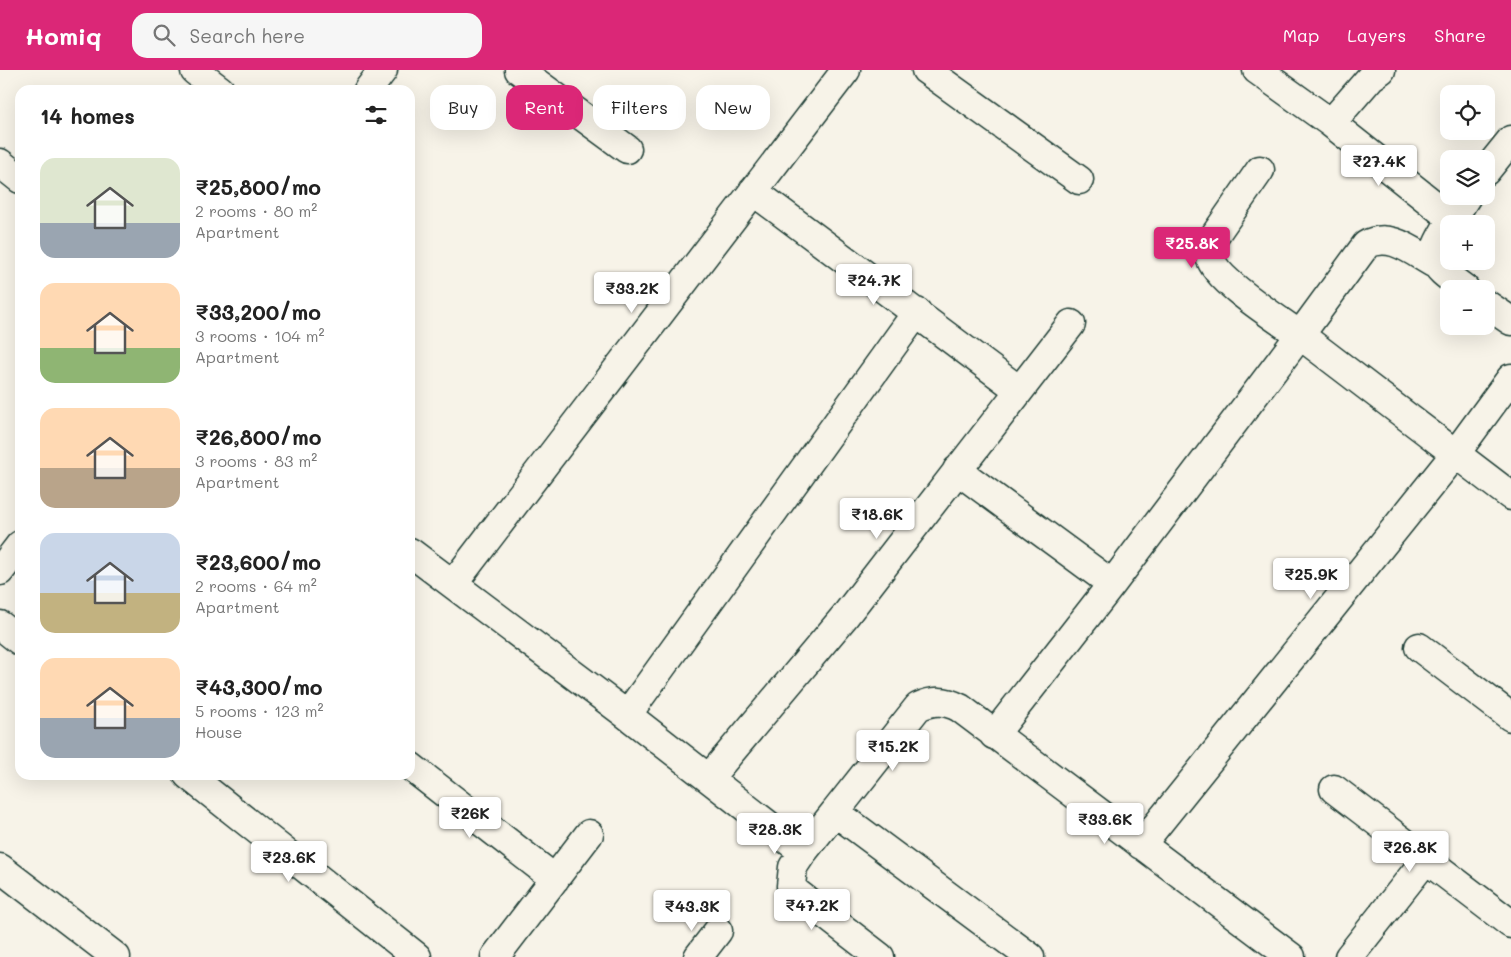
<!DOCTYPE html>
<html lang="en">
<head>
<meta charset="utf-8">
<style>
	:root { --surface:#fff; --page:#f6f6f6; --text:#222; --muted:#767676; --accent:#db2777 }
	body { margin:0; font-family:Mali,sans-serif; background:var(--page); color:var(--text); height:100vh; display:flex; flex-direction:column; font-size:19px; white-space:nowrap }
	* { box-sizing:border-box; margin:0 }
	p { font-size:16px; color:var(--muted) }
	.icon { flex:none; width:28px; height:28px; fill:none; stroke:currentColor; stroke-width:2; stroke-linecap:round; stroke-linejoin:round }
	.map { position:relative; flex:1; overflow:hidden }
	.drawer { position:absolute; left:15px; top:15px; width:400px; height:695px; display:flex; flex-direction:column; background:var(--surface); border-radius:15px; box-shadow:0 5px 20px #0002 }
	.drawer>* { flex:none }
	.hud { position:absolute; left:430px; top:15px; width:475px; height:45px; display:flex; gap:10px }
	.fabs { position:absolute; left:1440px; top:15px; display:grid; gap:10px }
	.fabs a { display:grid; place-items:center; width:55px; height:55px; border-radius:10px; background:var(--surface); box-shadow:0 5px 20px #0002; font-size:25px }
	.price { position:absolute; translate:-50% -42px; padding:0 11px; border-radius:5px; background:#fff; color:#222; font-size:16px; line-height:32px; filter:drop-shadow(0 1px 2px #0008) }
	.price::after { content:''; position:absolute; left:50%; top:30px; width:15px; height:11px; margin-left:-8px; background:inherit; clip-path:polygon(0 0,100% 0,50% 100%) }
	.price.on { background:var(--accent); color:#fff }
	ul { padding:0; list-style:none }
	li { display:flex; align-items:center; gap:15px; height:125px; padding:0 25px }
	li span { display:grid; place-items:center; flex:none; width:140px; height:100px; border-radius:15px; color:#555 }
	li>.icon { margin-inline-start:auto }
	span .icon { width:60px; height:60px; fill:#fffc; stroke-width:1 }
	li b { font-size:21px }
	h2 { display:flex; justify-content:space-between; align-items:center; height:60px; padding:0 25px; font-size:21px }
	.pill { padding:0 18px; border-radius:15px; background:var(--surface); box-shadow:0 5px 20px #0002; font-size:18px; line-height:45px }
	.pill.on { background:var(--accent); color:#fff }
	header { display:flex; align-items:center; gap:30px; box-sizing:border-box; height:70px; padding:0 25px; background:var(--accent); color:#fff }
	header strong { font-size:24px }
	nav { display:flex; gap:28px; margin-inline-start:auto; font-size:18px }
	.search { width:350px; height:45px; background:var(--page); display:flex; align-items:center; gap:12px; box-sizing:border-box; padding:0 18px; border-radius:15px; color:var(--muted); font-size:19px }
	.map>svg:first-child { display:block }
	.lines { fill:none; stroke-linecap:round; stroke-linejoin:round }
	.street-casing { stroke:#1f3d34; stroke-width:31 }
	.street { stroke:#f7f3e8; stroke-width:28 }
</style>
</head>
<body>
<header>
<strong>Homiq</strong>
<div class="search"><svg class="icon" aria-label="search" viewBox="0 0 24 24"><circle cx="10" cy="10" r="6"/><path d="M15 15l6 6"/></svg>Search here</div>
<nav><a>Map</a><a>Layers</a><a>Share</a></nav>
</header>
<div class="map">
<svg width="1511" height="887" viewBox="0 0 1511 887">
	<rect width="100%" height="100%" fill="#f7f3e8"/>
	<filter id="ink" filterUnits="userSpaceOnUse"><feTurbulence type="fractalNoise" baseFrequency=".02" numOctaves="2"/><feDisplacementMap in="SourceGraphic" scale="10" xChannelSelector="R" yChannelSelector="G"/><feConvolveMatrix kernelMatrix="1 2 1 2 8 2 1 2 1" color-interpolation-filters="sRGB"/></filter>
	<g filter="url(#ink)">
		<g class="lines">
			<defs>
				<path id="street" d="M519 0 627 79
					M926 0 1079 110
					M1257 0 1331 53 1371 7 1381 0
					M195 1 220 20
					M368 20 383 0
					M1331 53 1452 149
					M0 93 20 109
					M1260 100 1215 165C1212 172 1208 179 1210 187 1215 210 1279 250 1300 265L1366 175C1390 161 1413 182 1435 194
					M1486 101 1511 70
					M753 121 1019 320
					M1449 154C1425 192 1431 194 1465 219
					M1449 154 1467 126
					M1486 234 1511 251
					M957 400 1112 514
					M410 482 627 645 803 782 835 742 1030 887
					M0 501 20 475
					M453 514 846 0
					M0 555 20 571
					M1419 577 1511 647
					M627 645 917 242
					M994 665 1112 514 1300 265 1511 426
					M410 696 555 809
					M188 705 417 887
					M709 708 845 546 1071 254
					M1334 719 1511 854
					M835 742 918 637C933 630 945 630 960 638L1291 887
					M1141 775 1456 383 1511 308
					M803 782 793 797 791 816 797 823 880 887
					M0 798 116 887
					M495 887 589 764
					M698 887 718 861
					M1349 887 1427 788"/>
			</defs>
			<use href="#street" class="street-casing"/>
			<use href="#street" class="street"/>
		</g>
	</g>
</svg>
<div class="fabs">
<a><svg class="icon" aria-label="locate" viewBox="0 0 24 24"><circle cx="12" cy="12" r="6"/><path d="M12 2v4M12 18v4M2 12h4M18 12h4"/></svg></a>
<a><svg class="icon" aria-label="layers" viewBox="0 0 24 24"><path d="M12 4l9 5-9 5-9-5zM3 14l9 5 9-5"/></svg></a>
<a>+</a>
<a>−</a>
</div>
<b class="price" style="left:1379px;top:117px">₹27.4K</b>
<b class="price on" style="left:1192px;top:199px">₹25.8K</b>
<b class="price" style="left:874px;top:236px">₹24.7K</b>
<b class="price" style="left:632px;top:244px">₹33.2K</b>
<b class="price" style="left:877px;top:470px">₹18.6K</b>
<b class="price" style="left:1311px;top:530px">₹25.9K</b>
<b class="price" style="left:893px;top:702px">₹15.2K</b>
<b class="price" style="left:470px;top:769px">₹26K</b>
<b class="price" style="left:1105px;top:775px">₹33.6K</b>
<b class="price" style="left:775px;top:785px">₹28.3K</b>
<b class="price" style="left:1410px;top:803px">₹26.8K</b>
<b class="price" style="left:289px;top:813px">₹23.6K</b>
<b class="price" style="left:812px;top:861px">₹47.2K</b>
<b class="price" style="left:692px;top:862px">₹43.3K</b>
<div class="hud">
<a class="pill">Buy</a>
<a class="pill on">Rent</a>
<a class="pill">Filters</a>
<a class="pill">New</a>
</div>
<section class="drawer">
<h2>14 homes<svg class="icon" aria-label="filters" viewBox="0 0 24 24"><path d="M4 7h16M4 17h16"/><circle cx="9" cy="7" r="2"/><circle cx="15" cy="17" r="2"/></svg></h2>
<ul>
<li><span style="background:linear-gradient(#dfe7d0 65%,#9aa5b1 0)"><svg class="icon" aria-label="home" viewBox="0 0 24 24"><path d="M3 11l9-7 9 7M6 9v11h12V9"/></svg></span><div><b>₹25,800/mo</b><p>2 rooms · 80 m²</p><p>Apartment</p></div></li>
<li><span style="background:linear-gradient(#ffd9b3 65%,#8fb573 0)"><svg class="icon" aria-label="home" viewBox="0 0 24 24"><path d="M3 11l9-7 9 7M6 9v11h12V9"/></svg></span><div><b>₹33,200/mo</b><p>3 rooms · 104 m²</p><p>Apartment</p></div></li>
<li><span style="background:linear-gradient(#ffd9b3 60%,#b9a48a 0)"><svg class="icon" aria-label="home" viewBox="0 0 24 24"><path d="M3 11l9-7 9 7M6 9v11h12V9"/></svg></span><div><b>₹26,800/mo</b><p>3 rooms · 83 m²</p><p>Apartment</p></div></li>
<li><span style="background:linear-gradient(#c9d6e8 60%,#c2b280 0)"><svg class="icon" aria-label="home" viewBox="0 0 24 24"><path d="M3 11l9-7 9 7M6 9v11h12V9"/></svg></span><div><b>₹23,600/mo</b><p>2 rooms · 64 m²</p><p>Apartment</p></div></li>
<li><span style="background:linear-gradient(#ffd9b3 60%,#9aa5b1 0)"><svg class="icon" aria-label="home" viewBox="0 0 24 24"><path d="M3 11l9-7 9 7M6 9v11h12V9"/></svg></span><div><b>₹43,300/mo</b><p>5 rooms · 123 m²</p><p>House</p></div></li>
</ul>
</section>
</div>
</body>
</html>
